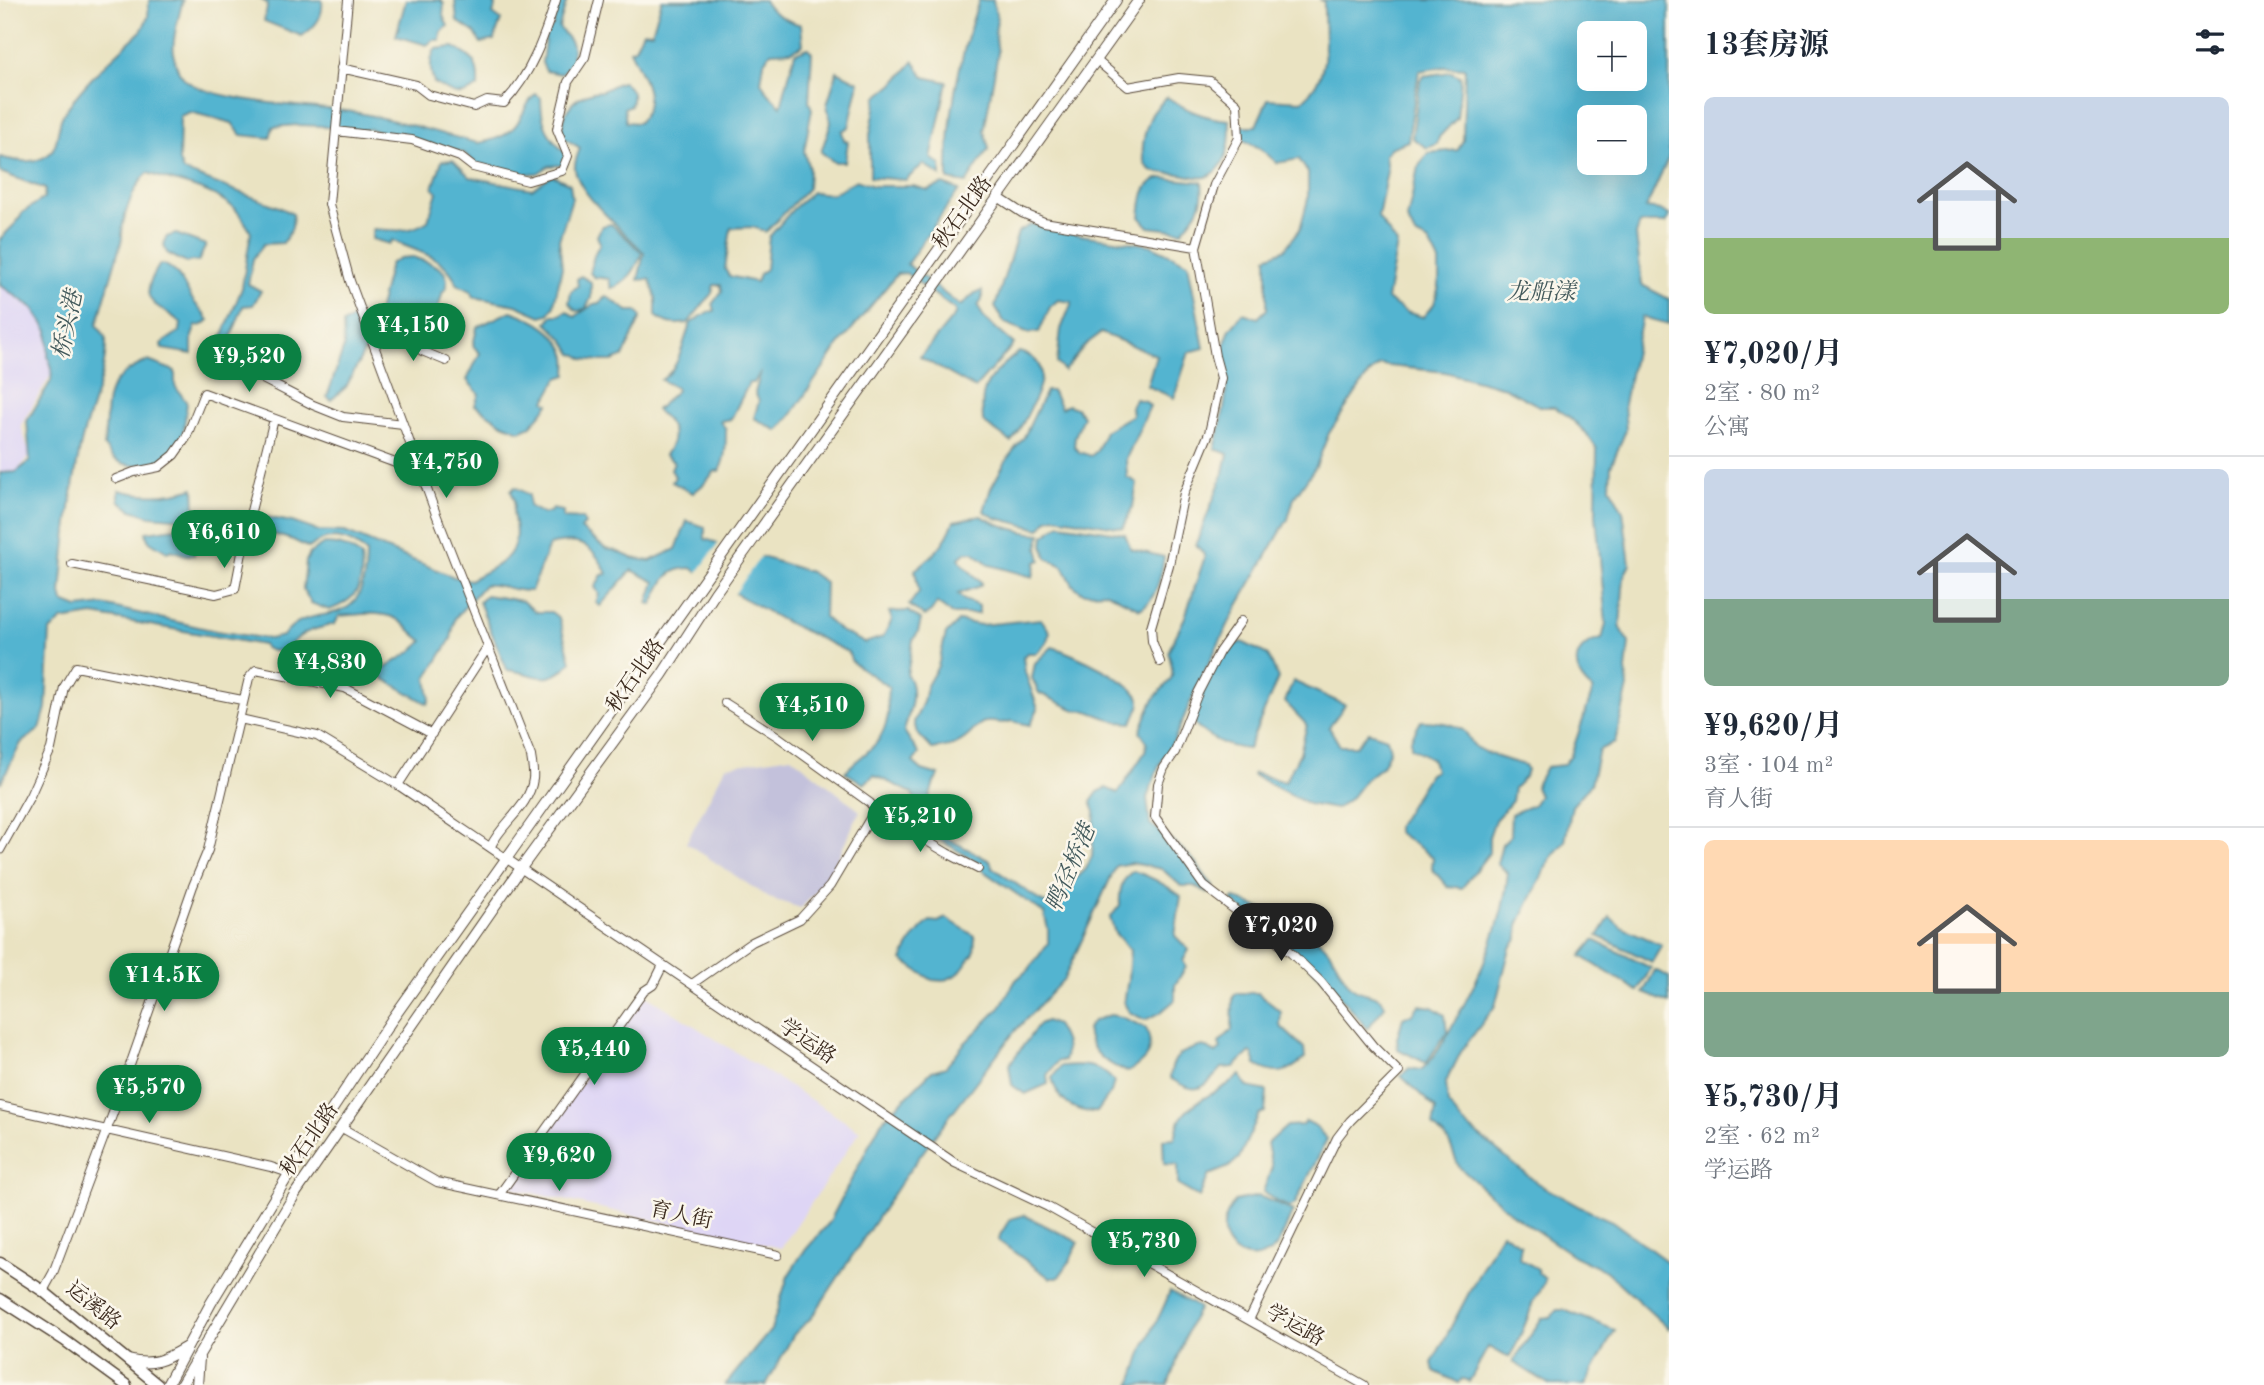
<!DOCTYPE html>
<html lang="zh">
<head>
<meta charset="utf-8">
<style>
	:root { --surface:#fff; --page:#f2f2f3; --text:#1f2937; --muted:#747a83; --line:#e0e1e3; --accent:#0b8043 }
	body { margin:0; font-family:"Old Standard TT","Noto Serif SC",serif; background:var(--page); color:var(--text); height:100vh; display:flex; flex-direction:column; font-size:26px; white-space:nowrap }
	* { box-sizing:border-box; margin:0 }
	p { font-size:23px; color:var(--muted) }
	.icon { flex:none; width:38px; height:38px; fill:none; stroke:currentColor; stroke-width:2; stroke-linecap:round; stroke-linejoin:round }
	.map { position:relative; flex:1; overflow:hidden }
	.side { display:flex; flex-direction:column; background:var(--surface); width:595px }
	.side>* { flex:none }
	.fabs { position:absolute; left:1577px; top:21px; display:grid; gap:14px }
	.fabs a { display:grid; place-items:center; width:70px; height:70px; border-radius:10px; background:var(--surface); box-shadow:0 7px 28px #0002; font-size:35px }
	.price { position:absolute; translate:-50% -60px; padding:0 16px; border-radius:24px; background:var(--accent); color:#fff; font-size:23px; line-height:46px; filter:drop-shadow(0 2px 4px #0008) }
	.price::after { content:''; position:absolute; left:50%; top:42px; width:21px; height:16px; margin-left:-10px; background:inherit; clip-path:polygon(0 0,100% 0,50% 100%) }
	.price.current { background:#222; color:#fff }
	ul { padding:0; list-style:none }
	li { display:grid; align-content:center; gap:14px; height:371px; padding:0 35px }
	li+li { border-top:2px solid var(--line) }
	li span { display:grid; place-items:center; height:217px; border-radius:10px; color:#555 }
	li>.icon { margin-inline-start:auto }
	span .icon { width:126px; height:126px; fill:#fffc; stroke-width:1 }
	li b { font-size:30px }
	h2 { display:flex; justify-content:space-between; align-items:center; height:84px; padding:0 35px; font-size:30px }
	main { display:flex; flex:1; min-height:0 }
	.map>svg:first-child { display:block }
	.built { fill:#ded5f5 }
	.industrial { fill:#c3c1db }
	.water { fill:#52b4d0; stroke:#466f77; stroke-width:2; fill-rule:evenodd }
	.pier { fill:#eae3c2 }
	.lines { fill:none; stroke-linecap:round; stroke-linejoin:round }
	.minor-casing { stroke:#554637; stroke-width:10 }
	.major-casing { stroke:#554637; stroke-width:12 }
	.highway-casing { stroke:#554637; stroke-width:13 }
	.minor { stroke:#fff; stroke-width:8 }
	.major { stroke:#fff; stroke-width:10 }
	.highway { stroke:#fff; stroke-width:10 }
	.labels { text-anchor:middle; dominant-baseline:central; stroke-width:5; stroke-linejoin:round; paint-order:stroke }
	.street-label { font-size:21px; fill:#3b2a1e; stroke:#fbf7ec }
	.water-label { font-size:23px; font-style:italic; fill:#435a5c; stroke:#fbf7ec }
</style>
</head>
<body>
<main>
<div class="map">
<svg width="1669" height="1385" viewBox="0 0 1669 1385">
	<rect width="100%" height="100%" fill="#fbf7ec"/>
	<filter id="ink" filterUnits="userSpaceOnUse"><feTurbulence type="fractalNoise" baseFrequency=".0143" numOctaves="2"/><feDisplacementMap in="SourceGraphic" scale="14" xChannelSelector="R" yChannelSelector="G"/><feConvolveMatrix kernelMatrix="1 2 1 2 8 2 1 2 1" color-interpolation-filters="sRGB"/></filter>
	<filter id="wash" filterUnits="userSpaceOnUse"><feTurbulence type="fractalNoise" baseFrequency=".00686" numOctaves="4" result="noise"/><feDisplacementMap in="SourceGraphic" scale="28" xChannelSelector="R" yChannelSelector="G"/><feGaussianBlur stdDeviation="1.57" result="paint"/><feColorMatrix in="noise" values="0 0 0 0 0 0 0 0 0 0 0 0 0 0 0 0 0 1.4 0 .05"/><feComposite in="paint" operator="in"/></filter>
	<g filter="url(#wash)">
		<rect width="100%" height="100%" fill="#eae3c2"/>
		<path class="built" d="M0 285 33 308 48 331V356L52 373 21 425 30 456 16 472 0 473Z
			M644 994 860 1131 781 1248 519 1190 510 1184Z"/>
		<path class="industrial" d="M791 756 860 811 828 879 801 908 769 898 686 843 726 766Z"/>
		<path class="water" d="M149 0H183C177 24 165 56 183 77 202 102 319 107 353 112 395 119 437 133 478 143 500 139 514 134 523 113 527 105 529 100 536 94L541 98C541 126 548 136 568 156L566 165 549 166 538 173 524 174 475 163 464 153 370 129 351 132 321 126 298 125 273 127 270 138 241 135 232 123 190 112 180 116 179 161 183 171 279 207 293 214 292 228 283 243 264 244 253 259 248 284 261 291 253 305 243 306 228 346 220 354 221 340 242 288 251 232C246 224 241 215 235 209 211 187 177 184 148 173 133 186 121 219 122 239L97 325C101 331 107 336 106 344 105 381 87 413 80 448 70 496 65 545 61 593L63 602 78 608 103 605 216 631 269 639 283 636C311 595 366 642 366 553 350 537 327 532 309 548L293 540 232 522 203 525 185 519 150 516 132 510 119 500V490C145 497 169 496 194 488L195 507 206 514 218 510 260 516 292 522 318 531 345 532 454 577 470 580C500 564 523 557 514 518 511 506 518 506 511 491L515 487 529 495V506L543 514 550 512 552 509 563 511V518L583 519 585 524 581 529 606 549 616 551 632 558 650 561 676 549 687 521 705 527V539L810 572 825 582 824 617 840 631 865 643 883 637 892 620 889 612 908 611 921 620 918 632 913 640 907 675C918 690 909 714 904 731L919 754 913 762 922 770 939 775 934 782 929 800 934 827 950 840 990 861 993 868 1044 903 1052 902 1086 869 1092 856 1095 812 1091 802 1098 792 1106 788 1118 793 1145 752 1147 742 1140 732C1144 722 1148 710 1153 701 1167 677 1179 687 1168 652L1185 617 1205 556 1196 544 1224 472 1228 454 1215 449C1222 419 1233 383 1221 355L1230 329 1243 313 1258 318 1267 309V257L1284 250 1300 229 1308 199V173L1299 159 1277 163 1260 148 1239 138 1241 126H1256L1268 99 1302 101C1334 73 1323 40 1324 2L1321 0H1669V157L1646 208 1660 210 1669 215 1666 223H1640L1636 235 1642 285 1669 299V324L1642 317 1624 404 1626 430 1611 466 1610 487 1623 511 1630 564 1624 576 1620 626 1629 643 1626 670 1628 687 1615 742 1599 750 1591 784 1572 806 1565 841 1550 859 1518 925V939L1510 948 1495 1006 1462 1050 1446 1082 1448 1104 1463 1123 1537 1183 1580 1207 1612 1221 1669 1263V1329L1606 1271 1574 1256 1512 1214 1459 1167 1448 1140 1433 1126 1436 1109 1401 1076 1409 1068 1421 1070C1435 1058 1443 1043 1452 1026 1479 980 1503 927 1508 873L1497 864 1502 844 1510 836 1511 814 1533 805 1539 796 1535 787 1546 767 1563 765 1571 755 1593 690C1569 672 1571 645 1602 639L1606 624 1596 515 1597 449 1586 433 1568 416 1554 407H1541L1505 388 1445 372 1380 365 1368 375 1329 433 1316 466 1294 498 1288 519 1237 607 1198 685 1175 738 1159 766 1147 798 1150 824C1166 836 1184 848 1197 864 1203 872 1206 879 1214 886L1208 893 1194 886H1181L1162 869 1132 863 1116 866 1064 979 1015 1031 945 1122 898 1186 812 1317 794 1334 766 1385H725L771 1330 788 1276 802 1254 829 1223 881 1122 932 1071 946 1067 963 1045 999 1009 1016 980 1030 968 1048 943V929L1044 913 982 870 979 863 899 816 901 812 911 816 918 806 912 793 874 775 864 784 845 772C863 752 882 749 888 715 889 705 885 697 889 687L852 662 848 652 782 620 691 568C665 568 662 585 652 605L648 603 655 582 632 570 600 606 596 603 599 594 595 587 602 575 607 574C594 545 579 537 549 545L531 591C514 592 501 583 484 585L455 618 451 639 427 678 430 698 428 704 381 677 380 672C391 663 416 651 423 641 414 635 409 628 401 622 385 609 358 615 339 616L335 624C315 629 299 631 287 650 278 651 268 653 263 645L93 615 62 620 50 631 46 708 40 729 21 743 0 784V473L16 472 30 461 27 421 51 381 52 368 48 356V331L33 308 0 285V239L17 222 22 213 44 198 45 189 0 172V157C14 161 34 165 48 155 60 145 56 127 63 115 83 82 115 56 142 30L148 17ZM1589 33H1634V79H1589ZM1443 67 1465 68 1463 140 1458 150 1428 153 1418 167 1407 219 1415 235 1429 242 1439 262V286L1434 304 1423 317 1406 312 1387 299 1397 244 1378 217 1387 171 1385 155 1390 148 1408 141 1419 71ZM1589 117H1634V163H1589Z
			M262 0H322C324 17 315 27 302 36L264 21 268 4Z
			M406 0H440L444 4 443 16 448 26 441 32 440 40H433L427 45 396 36Z
			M455 0H487L496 4 493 14 501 20 494 40 481 43 475 33 457 21Z
			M560 0H567L559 27C570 44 574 37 572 62L561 74 546 71 542 63 546 32 553 26Z
			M662 0H764C770 13 788 21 801 25L803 45 792 51 771 52 764 62 761 82 768 93 781 106 795 53 808 48 812 53 809 102 812 109 804 151 809 169 808 188 766 232 753 227 731 228 725 269 729 276 756 282 759 274 766 269 769 237 793 209 812 192 832 194 856 180 873 186H913L928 190 943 184 959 190 907 264 959 305H962L975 293 982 291V300L978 306 984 318 1014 344 975 388 920 357 955 315V310L906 273 897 274 838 346 792 414 778 431 754 418 759 401 755 393 761 371 754 383H749L731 419 720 421 726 429C726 444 726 458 719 471H715L704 484 693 493 672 482 675 477 671 469 674 462 665 455C679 436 673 424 656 410L677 390 675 387 661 380C681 368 682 342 691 323L708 312 715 311 713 303 722 291 721 285H714L712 293 688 323C675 325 667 325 656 316V298L650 279 638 280 644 253C625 231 578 195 575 169 574 162 578 154 580 148L561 136C563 114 568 100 590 93 594 91 598 92 602 91 609 88 615 83 623 82 632 89 634 94 631 105L624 108 626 122 638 123C660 100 641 74 630 50L635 48 643 31 652 32Z
			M979 0H993L997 19 995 33 998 53 984 131 989 148 966 183 948 180C947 116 959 60 979 0Z
			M454 47C474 59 479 62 478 87 458 100 454 94 434 83 430 70 429 62 435 49Z
			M914 61 924 77 947 82 931 158 941 165V176L923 164 906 180 870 177V135L877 97 896 82Z
			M837 71 859 82 849 127 842 131 844 140 848 142 845 162H834L821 152 831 123 827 105Z
			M1451 72 1460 76 1461 80 1457 118 1439 137 1437 144 1427 148 1412 138 1420 81 1423 76Z
			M1167 97C1188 111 1204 118 1229 120 1232 140 1228 169 1206 177 1198 179 1187 175 1179 174 1171 173 1158 174 1151 170 1135 161 1146 126 1152 114 1156 108 1162 102 1167 97Z
			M453 160 470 177 532 189 552 175 570 184 572 198 559 240 562 267 554 305 549 314 541 316 516 305 474 297 471 291 458 285C444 254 420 254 392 240L390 244 372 239 373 229C395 231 409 233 428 221L437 192 433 188 442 161Z
			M1162 178 1202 182C1205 204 1196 215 1182 231L1149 227 1140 217C1142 200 1142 181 1162 178Z
			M611 224 642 252C638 266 626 286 611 288L609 279 594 277 590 273 594 255 600 243 597 236 602 226Z
			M1032 224 1080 235 1150 245 1188 263 1204 348 1189 352 1174 398 1147 386 1156 355 1101 333 1085 345 1064 371 1057 363 1061 329 1072 302 1058 300 1050 307 1039 332 1029 333 1005 323 995 307 1018 232Z
			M176 234 206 245 198 262 191 261 186 263 167 253 164 246 166 237Z
			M413 257C430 264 452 266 446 289L443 291C438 310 432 337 407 338 398 339 386 334 378 332L375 324 390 264 400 258Z
			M160 264C178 266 185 289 194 302 199 308 204 314 209 320L203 325 196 326 192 336V354L162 349 161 344 180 331 181 323C156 301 134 305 160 264Z
			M581 276 591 282V298L585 310 594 304 599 303 606 296 628 311H637L641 317 623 357 612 361H601L584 359 578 355 573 354 564 340 547 323 553 315H560L567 311 575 317 584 310 576 311 569 303 571 291 578 286 577 279Z
			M511 311C533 318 561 333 567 357 568 362 567 369 567 375L558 378 545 401 549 404 531 426 520 431 503 424 475 405 479 394 467 380 480 353 473 346 477 327Z
			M360 314 371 351 364 352 346 387 331 400 327 397 344 347 343 324Z
			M1019 352C1031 355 1041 362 1041 375 1042 389 1020 431 1011 442L983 422C983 413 981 401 984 392 988 376 1007 362 1019 352Z
			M148 361 175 371V386L187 403C185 418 185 434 177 447 165 464 133 472 115 459 111 457 107 450 104 446 109 399 99 381 148 361Z
			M1046 391H1052L1061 408 1068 405 1076 408 1083 416 1075 437 1074 447 1079 452 1091 456 1097 451 1105 431 1132 415 1131 407 1135 399 1145 401 1150 406 1126 459 1127 477 1137 483 1133 506 1123 528 1055 517 1048 519 1040 529 996 518 984 511 991 488 1007 459 1024 437Z
			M981 516C1000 526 1019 533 1041 534L1038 548 1041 560 1036 562 1033 577 990 565 973 552H966L959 558 963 565 982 583 980 586 958 594 964 600 979 606V614H952L937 603 931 612 924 616 909 605 919 592 915 570C933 556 946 544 954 521Z
			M1060 524 1125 534 1131 549 1164 557C1161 575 1157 600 1140 609L1107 592 1083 593 1073 585 1063 566 1047 558 1043 546 1044 536Z
			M175 528 183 535 193 540 195 546 194 555H186L172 550 167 552 148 540 146 532Z
			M324 544C338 544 350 547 361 557 364 587 357 600 329 610L311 603 303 589 306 561 310 553Z
			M486 595 522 601 536 612H551L559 618 571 662C547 689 537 673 507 670L479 602Z
			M1041 619 1050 632 1046 643 1037 653H1027L1023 657 1025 672 1038 709 1030 725 1011 721C1001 726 992 719 982 723 978 725 973 731 969 735 957 746 948 747 932 749L917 733 914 722 923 702 926 687 938 666 946 634 959 621 981 625Z
			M1242 642 1268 655 1278 678 1248 749C1228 748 1201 736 1191 718L1200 694 1225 649Z
			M1052 647C1070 652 1139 683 1140 702 1140 708 1134 717 1132 723L1117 722 1088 711 1075 710 1039 693 1032 678 1035 663Z
			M1293 681 1345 705 1329 727 1340 746H1356L1369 732 1387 738 1390 750 1382 766 1366 779 1352 797 1336 809 1308 804 1253 775 1254 773 1285 782 1300 753 1307 725 1285 702Z
			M1421 721C1435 721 1452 722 1464 731 1470 736 1471 745 1477 748 1492 756 1509 761 1525 765L1527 769 1525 777 1514 788 1512 801 1495 820 1489 837V853L1462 888 1447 886 1432 869 1433 857 1397 832V826L1429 774 1435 771 1432 759 1411 747V739Z
			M1133 871C1151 876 1166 885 1181 896L1175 936 1189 950 1183 961 1186 967 1175 985V1000L1160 1013 1145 1020 1129 1012 1124 1003 1128 979 1130 950 1115 933 1110 918 1120 905C1119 891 1121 880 1133 871Z
			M1234 898C1261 908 1311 928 1329 951 1338 962 1342 979 1353 988 1364 996 1380 992 1385 1006L1367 1029C1327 976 1284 941 1232 901Z
			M1610 917 1621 927 1662 945 1652 962 1598 936Z
			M946 918 975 936 974 953 958 974 944 981 932 980 902 960C908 945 917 931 930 921L938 922Z
			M1594 940 1651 968 1638 991 1581 956Z
			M1655 970 1669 977V1003L1643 993Z
			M1237 993H1258L1281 1012 1280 1026 1304 1048 1305 1058C1289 1073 1276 1077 1256 1065L1253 1054 1250 1052 1234 1067 1222 1068C1201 1091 1197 1095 1170 1078 1172 1055 1182 1051 1203 1046L1216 1053 1221 1049 1219 1043 1232 1030 1233 997Z
			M1419 1005 1432 1007 1445 1015 1447 1032 1426 1063 1398 1049 1397 1038 1403 1018 1413 1013Z
			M1110 1015 1122 1017 1146 1028C1155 1051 1147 1060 1128 1072 1107 1064 1089 1053 1087 1029L1093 1021Z
			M1046 1021 1056 1025C1063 1036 1069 1048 1064 1061H1058L1047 1075 1048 1084 1025 1094 1012 1085 1009 1065 1039 1024Z
			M1061 1066C1082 1064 1101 1064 1114 1082L1111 1092 1097 1112C1074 1113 1057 1101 1052 1078Z
			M1240 1075 1248 1087 1267 1091 1265 1112 1259 1114 1239 1158 1229 1167 1209 1175 1199 1197 1178 1185V1165L1164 1164 1163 1139 1175 1138C1177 1131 1178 1122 1182 1117 1196 1097 1224 1091 1240 1075Z
			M1306 1121 1314 1125 1327 1139 1295 1204 1290 1207 1277 1202 1263 1192 1272 1167 1267 1144 1287 1126 1303 1125Z
			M1259 1196 1293 1211C1287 1222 1282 1242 1273 1250 1253 1267 1221 1253 1224 1226 1225 1216 1230 1208 1235 1201Z
			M1024 1215 1078 1242 1070 1261 1058 1278H1050L999 1241 1000 1235 1010 1219Z
			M1501 1232 1521 1245 1519 1258 1538 1269V1273L1545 1279C1544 1289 1535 1295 1532 1304 1530 1314 1515 1350 1509 1357 1502 1356 1496 1349 1488 1347L1469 1382 1462 1379 1459 1383 1434 1371 1432 1363Z
			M1170 1291 1199 1308 1191 1322 1168 1385H1131C1136 1373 1139 1360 1144 1347 1152 1328 1163 1312 1170 1291Z
			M1557 1310H1564L1615 1330 1585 1385H1550L1513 1362 1542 1318 1551 1317Z"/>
		<path class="pier" d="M720 541 763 553 733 596 696 575Z"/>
	</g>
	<g filter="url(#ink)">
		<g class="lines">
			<defs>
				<path id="minor" d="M348 0 329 204 350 281 403 424 436 514 531 756C532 764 534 772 533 779 529 808 502 822 491 846
					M1096 60 1128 87 1179 78 1210 81 1237 104 1239 138 1214 185 1196 247 1215 356 1221 378 1209 433 1184 493 1169 565 1151 627 1152 641 1160 662
					M341 68 416 85 429 95 474 107 487 101 504 103C531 75 544 37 556 0
					M336 131 412 140 460 157 473 167 528 181 562 171 568 156 557 129 568 82 585 57 599 0
					M998 197 1022 213 1044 222 1196 247
					M375 347 380 338 411 342 422 351 446 361
					M222 358 313 405 343 417 403 424
					M116 479 134 472 159 467 174 455 186 438 204 393 420 472
					M72 564 216 594 235 589 247 527 274 419
					M1241 621 1219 652 1198 693 1175 752 1164 768 1158 784 1155 817 1204 886 1291 953 1321 982 1373 1046 1399 1072 1350 1121 1337 1138 1249 1320
					M725 703 777 736 870 803 875 810 947 853 978 869
					M240 719 317 736 398 785 955 1163 1048 1207 1364 1385
					M398 785 488 647
					M0 850 30 796 51 749 64 687 76 667 242 700
					M692 984 752 942 800 919 830 886 875 810
					M0 1106 271 1167 289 1173
					M342 1128 437 1182 778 1255
					M499 1195 644 991 653 985 663 965
					M43 1291 53 1273 116 1105 193 886 208 850 249 678 256 670 345 688 432 734"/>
				<path id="major" d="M128 1360C154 1367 166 1359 188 1346
					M167 1385 211 1303 286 1179 391 1021 1116 0
					M181 1385 295 1194 521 868 662 675 715 593 1139 0
					M197 1385 199 1358"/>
				<path id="highway" d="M0 1263 43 1291 158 1385
					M0 1299 64 1340 126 1385"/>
			</defs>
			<use href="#minor" class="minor-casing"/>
			<use href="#major" class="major-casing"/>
			<use href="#highway" class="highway-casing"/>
			<use href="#minor" class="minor"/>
			<use href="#major" class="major"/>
			<use href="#highway" class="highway"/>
		</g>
	</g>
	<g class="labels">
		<g class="street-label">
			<text transform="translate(963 213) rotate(-54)">秋石北路</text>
			<text transform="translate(636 676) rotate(-55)">秋石北路</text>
			<text transform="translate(807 1042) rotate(34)">学运路</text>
			<text transform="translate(310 1140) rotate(-55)">秋石北路</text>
			<text transform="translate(681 1216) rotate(12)">育人街</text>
			<text transform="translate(93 1306) rotate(39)">运溪路</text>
			<text transform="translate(1295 1326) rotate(29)">学运路</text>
		</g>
		<g class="water-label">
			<text x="1541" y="292">龙船漾</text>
			<text transform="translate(68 325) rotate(-78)">桥头港</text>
			<text transform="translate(1071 868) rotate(-67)">鸭径桥港</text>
		</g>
	</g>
</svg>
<div class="fabs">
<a>+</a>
<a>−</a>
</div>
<b class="price" style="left:413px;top:363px">¥4,150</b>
<b class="price" style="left:249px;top:394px">¥9,520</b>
<b class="price" style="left:446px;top:500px">¥4,750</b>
<b class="price" style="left:224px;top:570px">¥6,610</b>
<b class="price" style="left:330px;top:700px">¥4,830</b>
<b class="price" style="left:812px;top:743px">¥4,510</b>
<b class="price" style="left:920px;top:854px">¥5,210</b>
<b class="price current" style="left:1281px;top:963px">¥7,020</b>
<b class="price" style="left:164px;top:1013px">¥14.5K</b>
<b class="price" style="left:594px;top:1087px">¥5,440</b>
<b class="price" style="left:149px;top:1125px">¥5,570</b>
<b class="price" style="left:559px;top:1193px">¥9,620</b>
<b class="price" style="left:1144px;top:1279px">¥5,730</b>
</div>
<section class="side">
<h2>13套房源<svg class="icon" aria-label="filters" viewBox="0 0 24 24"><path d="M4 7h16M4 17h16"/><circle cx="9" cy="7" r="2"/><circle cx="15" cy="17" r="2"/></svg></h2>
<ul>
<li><span style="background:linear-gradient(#c9d6e8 65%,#8fb573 0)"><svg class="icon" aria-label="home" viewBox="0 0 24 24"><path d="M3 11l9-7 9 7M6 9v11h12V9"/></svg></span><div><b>¥7,020/月</b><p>2室 · 80 m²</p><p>公寓</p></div></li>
<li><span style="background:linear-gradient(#c9d6e8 60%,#7fa58c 0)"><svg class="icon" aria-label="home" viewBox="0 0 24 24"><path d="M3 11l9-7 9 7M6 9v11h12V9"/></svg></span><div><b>¥9,620/月</b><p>3室 · 104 m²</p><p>育人街</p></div></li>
<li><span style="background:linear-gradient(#ffd9b3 70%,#7fa58c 0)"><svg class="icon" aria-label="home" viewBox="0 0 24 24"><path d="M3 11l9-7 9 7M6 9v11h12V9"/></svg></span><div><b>¥5,730/月</b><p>2室 · 62 m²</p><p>学运路</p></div></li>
</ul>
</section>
</main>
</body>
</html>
